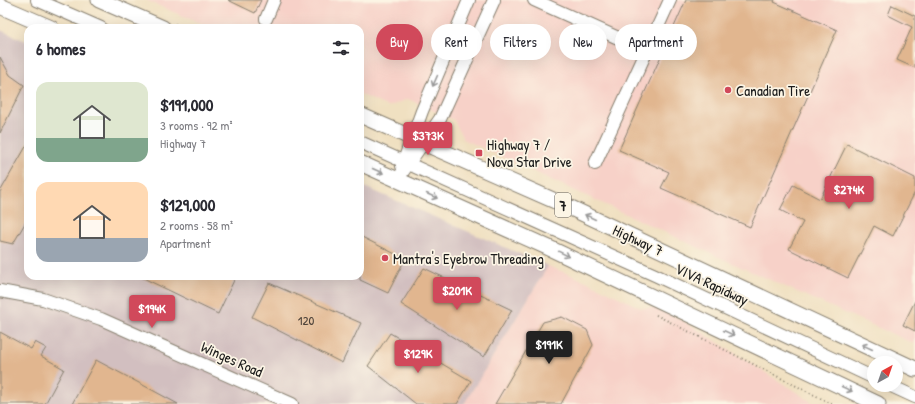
<!DOCTYPE html>
<html lang="en">
<head>
<meta charset="utf-8">
<style>
	:root { --surface:#fff; --page:#f7f7f7; --text:#2b2b33; --muted:#7c7c81; --accent:#d1495b }
	body { margin:0; font-family:"Patrick Hand",sans-serif; background:var(--page); color:var(--text); height:100vh; display:flex; flex-direction:column; font-size:15px; white-space:nowrap }
	* { box-sizing:border-box; margin:0 }
	p { font-size:13px; color:var(--muted) }
	.icon { flex:none; width:22px; height:22px; fill:none; stroke:currentColor; stroke-width:2; stroke-linecap:round; stroke-linejoin:round }
	.map { position:relative; flex:1; overflow:hidden }
	.details { position:absolute; left:24px; top:24px; width:340px; height:256px; display:flex; flex-direction:column; background:var(--surface); border-radius:12px; box-shadow:0 4px 16px #0002 }
	.details>* { flex:none }
	.top-card { position:absolute; left:376px; top:24px; width:380px; height:36px; display:flex; gap:8px }
	.needle { width:26px; rotate:40deg }
	.fabs { position:absolute; left:867px; top:356px; display:grid; gap:8px }
	.fabs a { display:grid; place-items:center; width:36px; height:36px; border-radius:50%; background:var(--surface); box-shadow:0 4px 16px #0002; font-size:20px }
	.price { position:absolute; translate:-50% -34px; padding:0 9px; border-radius:4px; background:var(--accent); color:#fff; font-size:13px; line-height:26px; filter:drop-shadow(0 1px 2px #0008) }
	.price::after { content:''; position:absolute; left:50%; top:24px; width:12px; height:9px; margin-left:-6px; background:inherit; clip-path:polygon(0 0,100% 0,50% 100%) }
	.price.current { background:#222; color:#fff }
	ul { padding:0; list-style:none }
	li { display:flex; align-items:center; gap:12px; height:100px; padding:0 12px }
	li span { display:grid; place-items:center; flex:none; width:112px; height:80px; border-radius:12px; color:#555 }
	li>.icon { margin-inline-start:auto }
	span .icon { width:48px; height:48px; fill:#fffc; stroke-width:1 }
	li b { font-size:17px }
	h2 { display:flex; justify-content:space-between; align-items:center; height:48px; padding:0 12px; font-size:17px }
	.pill { padding:0 14px; border-radius:18px; background:var(--surface); box-shadow:0 4px 16px #0002; font-size:14px; line-height:36px }
	.pill.current { background:var(--accent); color:#fff }
	.map>svg:first-child { display:block }
	.built { fill:#f7d1c8 }
	.industrial { fill:#d2bfc0 }
	.building { fill:#e1b68f }
	.lines { fill:none; stroke-linecap:round; stroke-linejoin:round }
	.minor-casing { stroke:#867e6e; stroke-width:14 }
	.major-casing { stroke:#867e6e; stroke-width:17 }
	.path { stroke:#867e6e; stroke-width:2; stroke-dasharray:1 3; stroke-linecap:butt }
	.minor { stroke:#fff; stroke-width:12 }
	.major { stroke:#fff; stroke-width:15 }
	.oneway { stroke:#999 }
	.poi-dot { fill:#d1495b; stroke:#fcf5e5; stroke-width:1.5 }
	.labels { text-anchor:middle; dominant-baseline:central; stroke-width:3.5; stroke-linejoin:round; paint-order:stroke }
	.number-label { font-size:13px; fill:#4d4239 }
	.shield { fill:#fcf5e5; stroke:#5f5d58; stroke-width:1 }
	.shield-label { font-size:14px; font-weight:bold; fill:#1c1c1c }
	.poi-label { font-size:15px; fill:#1c1c1c; stroke:#fcf5e5; text-anchor:start }
	.street-label { font-size:15px; fill:#1c1c1c; stroke:#fcf5e5 }
</style>
</head>
<body>
<div class="map">
<svg width="915" height="404" viewBox="0 0 915 404">
	<rect width="100%" height="100%" fill="#fcf5e5"/>
	<filter id="ink" filterUnits="userSpaceOnUse"><feTurbulence type="fractalNoise" baseFrequency=".025" numOctaves="2"/><feDisplacementMap in="SourceGraphic" scale="8" xChannelSelector="R" yChannelSelector="G"/><feConvolveMatrix kernelMatrix="1 2 1 2 8 2 1 2 1" color-interpolation-filters="sRGB"/></filter>
	<filter id="wash" filterUnits="userSpaceOnUse"><feTurbulence type="fractalNoise" baseFrequency=".012" numOctaves="4" result="noise"/><feDisplacementMap in="SourceGraphic" scale="16" xChannelSelector="R" yChannelSelector="G"/><feGaussianBlur stdDeviation="0.9" result="paint"/><feColorMatrix in="noise" values="0 0 0 0 0 0 0 0 0 0 0 0 0 0 0 0 0 1.4 0 .05"/><feComposite in="paint" operator="in"/></filter>
	<g filter="url(#wash)">
		<rect width="100%" height="100%" fill="#f0e0c1"/>
		<path class="built" d="M146 0H915V344L736 265 463 139 454 120 408 99 388 107 360 94V28H210Z
			M548 266 586 281 641 308H658L684 321 815 404H464Z"/>
		<path class="industrial" d="M0 30 28 42V276H360V185L548 266 464 404H0Z"/>
		<g id="blocks">
			<path class="building" d="M228 0H261L255 13Z
				M686 0H775L774 2 837 30 750 227 661 188 669 172 619 150Z
				M892 5 915 16V68L897 60 912 27 888 15Z
				M0 57 10 75 24 85 0 133Z
				M28 143V218L13 244 0 241V192Z
				M847 144 915 178V192L893 236 874 226 848 278 789 249 803 222 780 210 793 185 820 199Z
				M360 236 405 259 388 293 360 280Z
				M424 268 512 310 484 357 401 304Z
				M139 276H236L218 314Z
				M269 283 361 323 342 363 252 317Z
				M915 301V331L903 325Z
				M562 317 587 330 593 345 561 404H495L543 322Z
				M0 332 31 349 35 342 46 348 41 356 64 369 45 404H0Z
				M390 333 471 381 457 404H416L368 366Z
				M96 360 154 391 178 404H72Z"/>
		</g>
	</g>
	<g filter="url(#ink)">
		<use href="#blocks" fill-opacity="0" stroke="#867e6e" stroke-width="1"/>
		<g class="lines">
			<defs>
				<path id="minor" d="M37 0 101 28
					M534 0 647 51
					M266 19 274 0
					M360 142 655 275 874 378
					M595 164 670 0
					M402 166 422 111 469 0
					M397 180 440 119 494 0
					M0 291 43 299 101 319 292 404
					M889 385 915 397"/>
				<path id="major" d="M99 0 163 28
					M0 6 51 28
					M360 115 571 208 915 369
					M360 163 547 247 878 404"/>
			</defs>
			<use href="#minor" class="minor-casing"/>
			<use href="#major" class="major-casing"/>
			<path class="path" d="M175 24 185 28
				M656 315 832 404"/>
			<use href="#minor" class="minor"/>
			<use href="#major" class="major"/>
		</g>
		<defs><path id="oneway-shaft" d="M-6 0H5M1.5-3L5.5 0L1.5 3" fill="none" stroke-width="1.6" stroke-linecap="round" stroke-linejoin="round"/></defs>
		<g class="oneway">
			<use href="#oneway-shaft" transform="translate(435 81) rotate(114)"/>
			<use href="#oneway-shaft" transform="translate(378 171) rotate(24)"/>
			<use href="#oneway-shaft" transform="translate(432 196) rotate(24)"/>
			<use href="#oneway-shaft" transform="translate(590 217) rotate(-155)"/>
			<use href="#oneway-shaft" transform="translate(564 254) rotate(26)"/>
			<use href="#oneway-shaft" transform="translate(729 333) rotate(25)"/>
			<use href="#oneway-shaft" transform="translate(867 347) rotate(-155)"/>
			<use href="#oneway-shaft" transform="translate(847 389) rotate(25)"/>
		</g>
	</g>
	<g class="poi-dot">
		<circle cx="728" cy="90" r="4"/>
		<rect x="475" y="149" width="8" height="8" rx="2"/>
		<circle cx="385" cy="258" r="4"/>
	</g>
	<g class="labels">
		<g class="number-label">
			<text x="306" y="320">120</text>
		</g>
		<rect class="shield" x="555" y="193" width="16" height="24" rx="3"/>
		<g class="shield-label">
			<text x="563" y="205">7</text>
		</g>
		<g class="poi-label">
			<text x="736" y="90">Canadian Tire</text>
			<text x="487" y="144">Highway 7 /<tspan x="487" dy="17">Nova Star Drive</tspan></text>
			<text x="393" y="258">Mantra's Eyebrow Threading</text>
		</g>
		<g class="street-label">
			<text transform="translate(638 240) rotate(25)">Highway 7</text>
			<text transform="translate(712 284) rotate(25)">VIVA Rapidway</text>
			<text transform="translate(232 359) rotate(24)">Winges Road</text>
		</g>
	</g>
</svg>
<div class="fabs">
<a><svg class="needle" viewBox="-14 -14 28 28"><path d="M0-13l5 13h-10z" fill="#e53935"/><path d="M0 13l5-13h-10z" fill="#7c7c81"/></svg></a>
</div>
<b class="price" style="left:428px;top:156px">$373K</b>
<b class="price" style="left:849px;top:210px">$274K</b>
<b class="price" style="left:457px;top:311px">$201K</b>
<b class="price" style="left:152px;top:329px">$194K</b>
<b class="price current" style="left:549px;top:365px">$191K</b>
<b class="price" style="left:418px;top:374px">$129K</b>
<div class="top-card">
<a class="pill current">Buy</a>
<a class="pill">Rent</a>
<a class="pill">Filters</a>
<a class="pill">New</a>
<a class="pill">Apartment</a>
</div>
<section class="details">
<h2>6 homes<svg class="icon" aria-label="filters" viewBox="0 0 24 24"><path d="M4 7h16M4 17h16"/><circle cx="9" cy="7" r="2"/><circle cx="15" cy="17" r="2"/></svg></h2>
<ul>
<li><span style="background:linear-gradient(#dfe7d0 70%,#7fa58c 0)"><svg class="icon" aria-label="home" viewBox="0 0 24 24"><path d="M3 11l9-7 9 7M6 9v11h12V9"/></svg></span><div><b>$191,000</b><p>3 rooms · 92 m²</p><p>Highway 7</p></div></li>
<li><span style="background:linear-gradient(#ffd9b3 70%,#9aa5b1 0)"><svg class="icon" aria-label="home" viewBox="0 0 24 24"><path d="M3 11l9-7 9 7M6 9v11h12V9"/></svg></span><div><b>$129,000</b><p>2 rooms · 58 m²</p><p>Apartment</p></div></li>
</ul>
</section>
</div>
</body>
</html>
